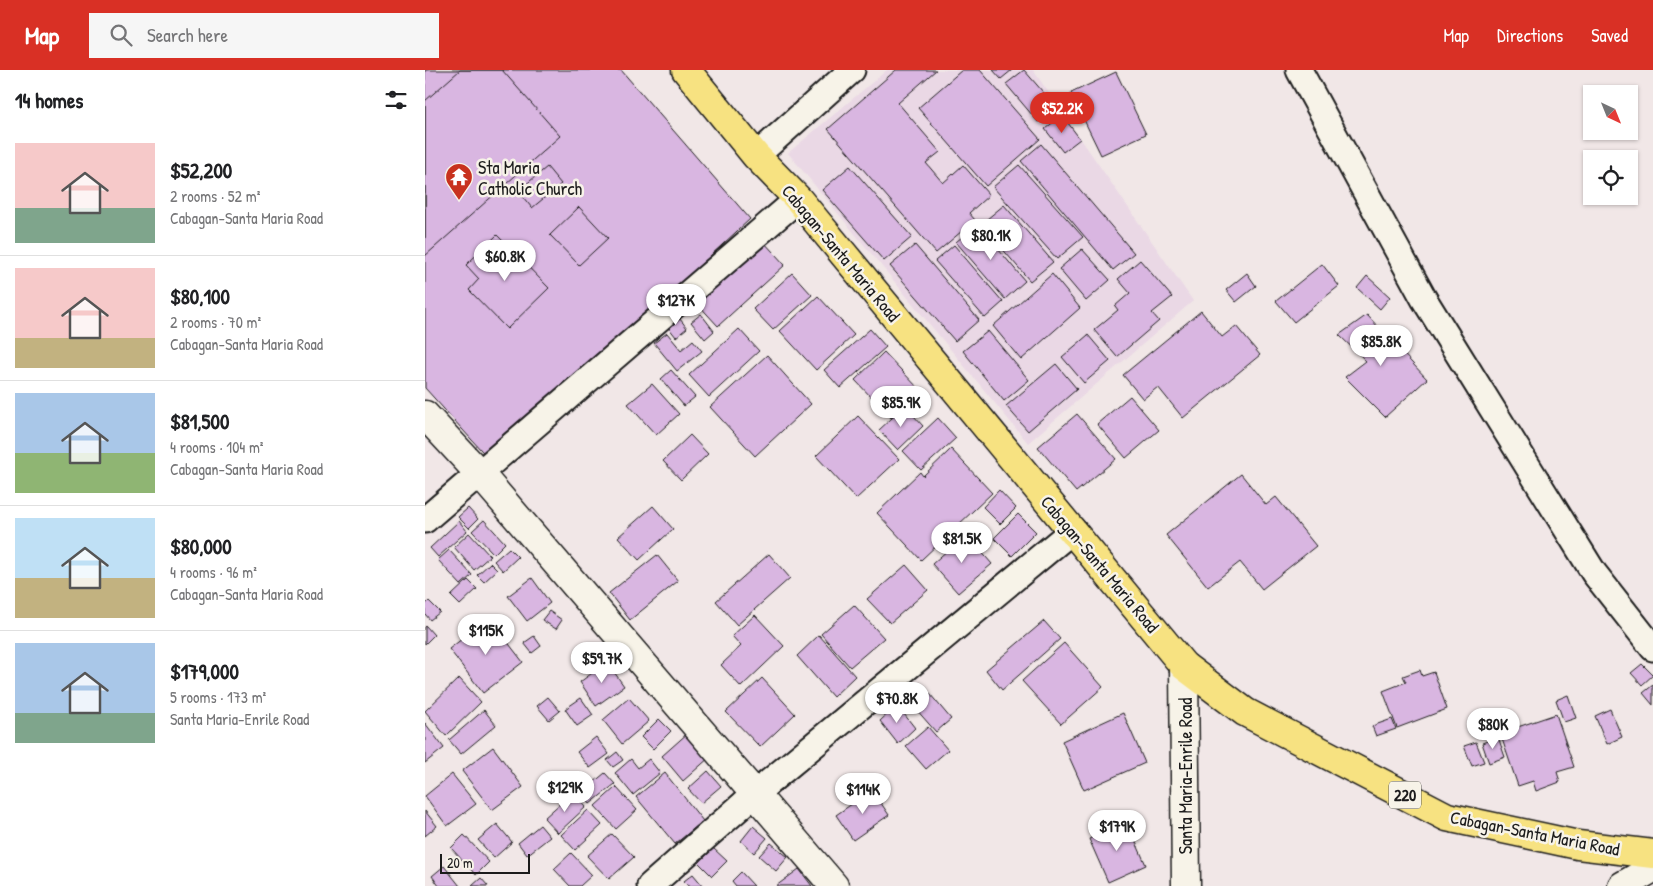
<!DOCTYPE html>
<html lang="en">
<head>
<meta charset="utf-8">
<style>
	:root { --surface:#fff; --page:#f6f6f6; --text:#202124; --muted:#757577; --line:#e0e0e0; --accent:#d93025 }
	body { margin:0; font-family:"Patrick Hand",sans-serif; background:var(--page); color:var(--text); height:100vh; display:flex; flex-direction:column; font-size:19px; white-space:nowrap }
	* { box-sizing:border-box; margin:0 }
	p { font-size:16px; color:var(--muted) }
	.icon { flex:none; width:28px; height:28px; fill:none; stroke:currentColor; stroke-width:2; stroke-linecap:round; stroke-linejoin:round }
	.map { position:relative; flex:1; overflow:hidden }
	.side { display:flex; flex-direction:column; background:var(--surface); width:425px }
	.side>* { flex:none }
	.needle { width:32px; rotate:137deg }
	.buttons { position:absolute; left:1158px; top:15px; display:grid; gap:10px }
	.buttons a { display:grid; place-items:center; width:55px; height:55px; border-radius:0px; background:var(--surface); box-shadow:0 1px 4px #0004; font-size:25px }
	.scale { position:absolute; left:15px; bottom:12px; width:90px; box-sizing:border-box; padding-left:5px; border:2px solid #1c1c1c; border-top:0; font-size:14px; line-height:18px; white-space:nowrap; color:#1c1c1c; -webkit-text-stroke:4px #f7f3e8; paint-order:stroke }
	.price { position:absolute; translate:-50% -42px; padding:0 11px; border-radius:18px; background:#fff; color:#222; font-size:16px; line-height:32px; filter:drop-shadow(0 1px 2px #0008) }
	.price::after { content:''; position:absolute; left:50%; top:30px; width:15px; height:11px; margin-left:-8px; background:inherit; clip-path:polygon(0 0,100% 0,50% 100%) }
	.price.current { background:var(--accent); color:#fff }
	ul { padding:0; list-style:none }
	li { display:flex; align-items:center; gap:15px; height:125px; padding:0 15px }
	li+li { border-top:1px solid var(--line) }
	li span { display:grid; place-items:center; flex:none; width:140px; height:100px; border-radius:0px; color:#555 }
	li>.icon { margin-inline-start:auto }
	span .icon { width:60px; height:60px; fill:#fffc; stroke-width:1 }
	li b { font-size:21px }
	h2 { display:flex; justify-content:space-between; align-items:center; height:60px; padding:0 15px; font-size:21px }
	header { display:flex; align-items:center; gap:30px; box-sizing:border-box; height:70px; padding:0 25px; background:var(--accent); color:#fff }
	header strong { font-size:24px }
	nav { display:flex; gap:28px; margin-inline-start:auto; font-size:18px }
	.search { width:350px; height:45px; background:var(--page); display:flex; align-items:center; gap:12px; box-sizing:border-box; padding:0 18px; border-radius:0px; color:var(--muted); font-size:19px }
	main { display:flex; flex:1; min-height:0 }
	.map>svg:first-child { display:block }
	.built { fill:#ead8e5 }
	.building { fill:#d9b6e1; stroke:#1c1c1c }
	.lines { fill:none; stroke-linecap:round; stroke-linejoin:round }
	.street-casing { stroke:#1c1c1c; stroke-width:29 }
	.secondary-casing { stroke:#1c1c1c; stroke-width:31 }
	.primary-casing { stroke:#1c1c1c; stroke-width:31 }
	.street { stroke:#f7f3e8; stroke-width:25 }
	.secondary { stroke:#f7f3e8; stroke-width:28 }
	.primary { stroke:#f7e281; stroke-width:28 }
	.labels { text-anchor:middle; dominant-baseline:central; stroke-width:5; stroke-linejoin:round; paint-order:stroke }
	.shield { fill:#f7f3e8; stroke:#5e5c59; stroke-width:1 }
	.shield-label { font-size:16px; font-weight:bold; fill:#1c1c1c }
	.poi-label { font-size:18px; fill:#1c1c1c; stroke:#f7f3e8; text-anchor:start }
	.street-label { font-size:18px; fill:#1c1c1c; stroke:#f7f3e8 }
</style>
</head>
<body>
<header>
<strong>Map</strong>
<div class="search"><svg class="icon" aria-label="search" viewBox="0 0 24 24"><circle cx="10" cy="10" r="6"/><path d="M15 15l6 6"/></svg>Search here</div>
<nav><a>Map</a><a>Directions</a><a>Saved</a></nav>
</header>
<main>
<section class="side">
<h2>14 homes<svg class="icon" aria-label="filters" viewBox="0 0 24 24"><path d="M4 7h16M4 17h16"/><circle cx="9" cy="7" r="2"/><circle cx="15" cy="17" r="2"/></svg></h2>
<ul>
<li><span style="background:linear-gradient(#f6c9c9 65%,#7fa58c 0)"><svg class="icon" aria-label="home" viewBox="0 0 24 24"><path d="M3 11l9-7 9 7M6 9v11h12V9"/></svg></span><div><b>$52,200</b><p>2 rooms · 52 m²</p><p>Cabagan-Santa Maria Road</p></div></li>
<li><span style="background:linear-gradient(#f6c9c9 70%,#c2b280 0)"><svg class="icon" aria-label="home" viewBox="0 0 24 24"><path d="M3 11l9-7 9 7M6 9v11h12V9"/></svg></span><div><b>$80,100</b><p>2 rooms · 70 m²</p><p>Cabagan-Santa Maria Road</p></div></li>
<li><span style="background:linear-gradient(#a9c7e8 60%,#8fb573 0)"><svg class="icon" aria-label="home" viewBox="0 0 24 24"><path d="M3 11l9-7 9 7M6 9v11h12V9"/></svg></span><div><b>$81,500</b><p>4 rooms · 104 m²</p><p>Cabagan-Santa Maria Road</p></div></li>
<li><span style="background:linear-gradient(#bfe0f5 60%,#c2b280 0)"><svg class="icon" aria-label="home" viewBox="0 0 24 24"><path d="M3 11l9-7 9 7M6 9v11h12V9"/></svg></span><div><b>$80,000</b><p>4 rooms · 96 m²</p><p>Cabagan-Santa Maria Road</p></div></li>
<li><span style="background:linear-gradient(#a9c7e8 70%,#7fa58c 0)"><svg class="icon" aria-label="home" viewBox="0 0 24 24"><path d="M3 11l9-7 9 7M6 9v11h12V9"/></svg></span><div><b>$179,000</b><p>5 rooms · 173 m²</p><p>Santa Maria-Enrile Road</p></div></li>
</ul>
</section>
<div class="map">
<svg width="1228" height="816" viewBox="0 0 1228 816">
	<rect width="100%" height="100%" fill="#f1e7e7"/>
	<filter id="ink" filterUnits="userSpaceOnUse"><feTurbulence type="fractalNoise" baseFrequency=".02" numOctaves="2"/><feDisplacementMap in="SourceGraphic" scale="10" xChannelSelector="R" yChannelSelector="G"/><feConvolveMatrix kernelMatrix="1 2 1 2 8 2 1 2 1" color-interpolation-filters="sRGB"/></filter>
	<g filter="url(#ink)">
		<path class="built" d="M462 0H608L768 231 603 373 363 83Z"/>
		<path class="building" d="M0 0H196L325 149 65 390 0 318Z
			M35 0H77L135 66 0 186V31Z
			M471 0H511L473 33 515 82 501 93 518 113 538 95 564 125 544 143 550 150 511 183 403 59Z
			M537 0H555L615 69 561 116 493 38Z
			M568 0H587L576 9Z
			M599 0 631 37 613 52 581 14Z
			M691 2 721 64 676 85 646 23Z
			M637 45 655 69 638 82 620 59Z
			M616 74 709 183 688 200 596 91Z
			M594 95 658 167 632 189 568 117Z
			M425 96 487 167 459 191 397 120Z
			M122 97 136 114 107 138 93 121Z
			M579 135 628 192 605 211 556 154Z
			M154 137 183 168 154 195 125 165Z
			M552 154 600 211 580 229 531 172Z
			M72 165 124 218 82 259 44 220 54 209 41 195Z
			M338 171 360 195 293 256 271 232Z
			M490 175 554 250 530 271 465 196Z
			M529 175 578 232 560 248 510 191Z
			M657 179 685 210 661 231 634 199Z
			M715 190 747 227 727 243 734 251 692 287 669 260 693 240 690 236 705 223 693 209Z
			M897 194 914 216 869 252 851 231Z
			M367 203 387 225 348 260 328 239Z
			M822 203 831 216 811 232 801 220Z
			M627 204 655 238 596 290 568 256Z
			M942 206 965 227 955 239 932 218Z
			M393 226 429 265 391 300 355 261Z
			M776 241 797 267 811 256 835 285 758 348 733 317 718 329 698 305Z
			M251 244 262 258 251 267 240 253Z
			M276 244 289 261 280 269 266 252Z
			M942 245 1002 309 960 347 920 307 941 291 914 265Z
			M314 259 334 281 284 327 264 305Z
			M445 259 461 277 415 318 399 300Z
			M563 261 604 310 579 331 538 281Z
			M242 263 256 280 268 270 277 281 252 301 229 273Z
			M663 265 685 291 659 313 637 287Z
			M459 282 495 320 466 348 430 310Z
			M342 285 386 334 330 386 285 337Z
			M631 294 652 319 603 361 581 336Z
			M246 300 270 327 259 336 236 309Z
			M227 314 254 344 231 365 203 334Z
			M705 326 734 360 701 388 672 354Z
			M480 336 498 356 473 380 454 360Z
			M652 344 691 389 651 422 613 377Z
			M433 346 474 389 431 429 391 386Z
			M513 348 531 368 496 400 478 381Z
			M265 365 283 384 256 410 238 391Z
			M526 379 567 423 496 490 452 443 495 402 498 406Z
			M816 404 841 435 851 427 891 476 837 519 815 492 783 517 741 465Z
			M574 420 591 438 575 454 558 437Z
			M228 436 248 459 214 490 193 467Z
			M43 438 53 449 44 458 33 447Z
			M593 444 611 462 587 486 569 468Z
			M59 450 80 473 69 484 47 461Z
			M34 451 42 461 13 487 5 478Z
			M44 463 65 486 49 500 29 477Z
			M541 464 567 494 533 523 507 494Z
			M84 478 93 487 78 501 69 491Z
			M24 480 47 505 36 515 13 490Z
			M344 484 365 508 312 555 291 531Z
			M232 485 253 511 205 550 184 523Z
			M65 493 72 500 59 512 52 505Z
			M481 495 503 520 465 553 442 529Z
			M107 508 125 533 102 551 83 526Z
			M43 510 52 519 35 535 26 526Z
			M4 531 15 542 5 550 0 544V535Z
			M429 535 459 568 425 597 396 564Z
			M124 541 137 550 131 559 117 550Z
			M330 545 359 576 316 617 296 595 316 576 307 566Z
			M64 548 98 592 58 623 24 579Z
			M619 551 635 569 577 620 561 600Z
			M1 556 9 565 0 574V557Z
			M394 565 430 606 408 627 372 586Z
			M109 566 116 576 107 583 99 573Z
			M639 573 678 617 636 654 597 611Z
			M182 592 199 616 171 636 155 612Z
			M1217 594 1228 605 1217 615 1206 603Z
			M995 600 997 606 1009 602 1022 639 972 658 958 621 981 612 978 606Z
			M34 608 56 632 21 666 0 641Z
			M337 608 370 644 335 677 301 642Z
			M1228 615V635L1218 623Z
			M505 624 526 649 511 662 490 638Z
			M1143 625 1151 648 1139 652 1131 630Z
			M123 627 135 641 124 650 112 636Z
			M156 628 168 645 152 656 140 639Z
			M204 628 224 651 197 674 178 650Z
			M472 635 490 658 473 674 455 651Z
			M1185 639 1197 667 1182 674 1170 646Z
			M59 640 71 655 36 684 24 670Z
			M698 643 720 693 659 720 637 671Z
			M1131 644 1149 697 1132 702 1135 712 1111 721 1108 711 1093 716 1075 663Z
			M234 649 246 661 228 679 216 667Z
			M967 649 971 659 951 666 947 656Z
			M0 653 19 678 0 693Z
			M503 657 523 680 501 699 481 676Z
			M264 662 285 687 258 711 237 686Z
			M171 667 184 684 165 698 152 682Z
			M1073 667 1080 687 1064 693 1057 673Z
			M1051 672 1059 692 1047 696 1039 676Z
			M68 677 98 717 67 740 37 701Z
			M192 682 198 690 188 697 182 690Z
			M206 689 213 698 224 689 235 703 208 725 190 703Z
			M283 701 296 716 276 733 263 719Z
			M180 703 190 714 165 734 156 723Z
			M240 703 278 751 250 774 211 727Z
			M27 704 51 734 22 756 0 726Z
			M191 717 212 740 191 759 170 736Z
			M447 720 464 745 428 770 411 745Z
			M148 722 161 737 133 763 119 748Z
			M163 740 177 755 150 780 136 765Z
			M0 741 12 756 0 766Z
			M702 752 721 795 683 812 664 769Z
			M72 754 87 772 69 788 53 770Z
			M115 755 125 767 102 785 93 773Z
			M328 756 342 768 329 783 316 771Z
			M187 764 209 787 184 809 162 786Z
			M39 765 64 792 51 805 26 778Z
			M346 773 363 787 351 801 334 786Z
			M288 778 302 791 287 806 274 793Z
			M146 783 167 805 155 816H145L129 799Z
			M19 796 35 816H14L7 806Z
			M374 799 387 816H351Z
			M316 802 329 816H311L307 811Z
			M268 804 278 816H263L259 811Z
			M56 808 63 816H47Z"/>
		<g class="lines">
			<defs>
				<path id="street" d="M874 0 999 229 1169 503 1228 578
					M331 86 427 0
					M0 450 373 129
					M225 816 331 723 648 460"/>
				<path id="secondary" d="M0 345 54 403 409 816
					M759 596 761 816
					M1197 816 1228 798"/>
				<path id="primary" d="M261 0 331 86 373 129 759 596 820 642 1022 747 1153 775 1228 784"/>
			</defs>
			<use href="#street" class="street-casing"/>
			<use href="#secondary" class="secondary-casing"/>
			<use href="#primary" class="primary-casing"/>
			<use href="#street" class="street"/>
			<use href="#secondary" class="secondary"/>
			<use href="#primary" class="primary"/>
		</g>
	</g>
	<defs>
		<symbol id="temple-pin" viewBox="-11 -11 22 30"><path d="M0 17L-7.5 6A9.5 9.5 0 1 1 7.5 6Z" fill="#c8321e" stroke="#f7f3e8"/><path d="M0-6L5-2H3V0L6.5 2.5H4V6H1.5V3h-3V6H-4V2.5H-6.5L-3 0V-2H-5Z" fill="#fff"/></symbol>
	</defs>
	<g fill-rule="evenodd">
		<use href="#temple-pin" x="18" y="91" width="32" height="43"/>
	</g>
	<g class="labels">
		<rect class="shield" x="964" y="711.5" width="32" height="27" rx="4"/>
		<g class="shield-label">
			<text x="980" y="725">220</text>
		</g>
		<g class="poi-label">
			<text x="53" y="97">Sta Maria<tspan x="53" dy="21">Catholic Church</tspan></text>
		</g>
		<g class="street-label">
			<text transform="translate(416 183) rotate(50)">Cabagan-Santa Maria Road</text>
			<text transform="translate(675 494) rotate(50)">Cabagan-Santa Maria Road</text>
			<text transform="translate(760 706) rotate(-90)">Santa Maria-Enrile Road</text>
			<text transform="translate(1110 763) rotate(11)">Cabagan-Santa Maria Road</text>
		</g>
	</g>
</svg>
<div class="buttons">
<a><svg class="needle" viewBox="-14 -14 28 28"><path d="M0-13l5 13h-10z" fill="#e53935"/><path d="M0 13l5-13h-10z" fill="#757577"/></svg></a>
<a><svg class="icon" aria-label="locate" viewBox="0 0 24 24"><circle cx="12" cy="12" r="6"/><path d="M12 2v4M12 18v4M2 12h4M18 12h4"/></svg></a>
</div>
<div class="scale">20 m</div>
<b class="price current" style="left:637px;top:64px">$52.2K</b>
<b class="price" style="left:566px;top:191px">$80.1K</b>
<b class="price" style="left:80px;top:212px">$60.8K</b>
<b class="price" style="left:251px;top:256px">$127K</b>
<b class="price" style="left:956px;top:297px">$85.8K</b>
<b class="price" style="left:476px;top:358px">$85.9K</b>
<b class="price" style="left:537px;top:494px">$81.5K</b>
<b class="price" style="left:61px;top:586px">$115K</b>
<b class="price" style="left:177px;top:614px">$59.7K</b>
<b class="price" style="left:472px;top:654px">$70.8K</b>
<b class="price" style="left:1068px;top:680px">$80K</b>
<b class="price" style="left:140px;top:743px">$129K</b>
<b class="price" style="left:438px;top:745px">$114K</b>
<b class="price" style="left:692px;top:782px">$179K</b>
</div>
</main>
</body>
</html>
